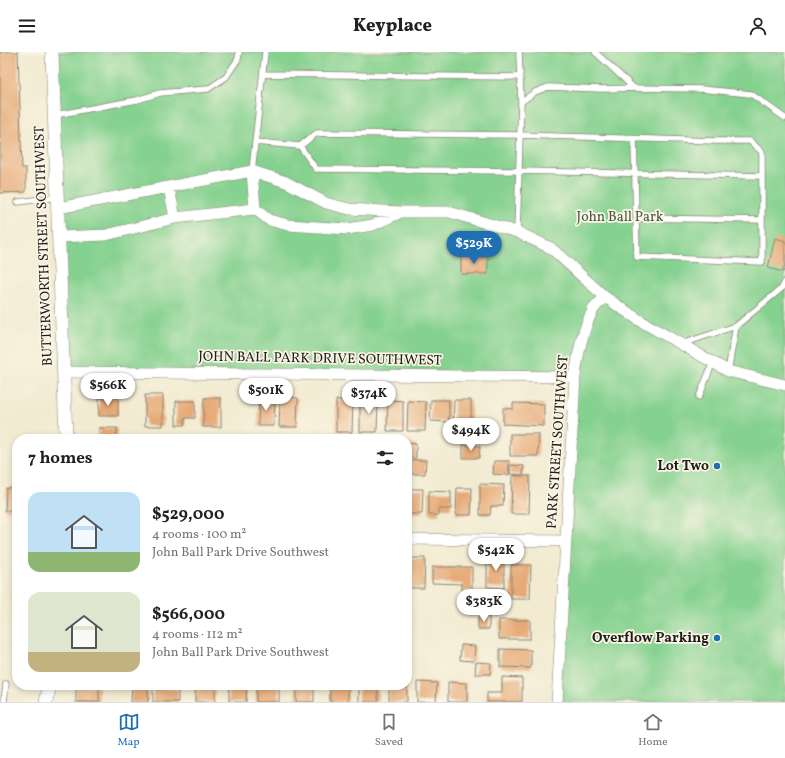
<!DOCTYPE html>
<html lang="en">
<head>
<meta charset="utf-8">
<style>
	:root { --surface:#fff; --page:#f6f6f6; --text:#202124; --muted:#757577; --line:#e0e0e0; --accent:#1f6fb2 }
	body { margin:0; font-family:Vollkorn,serif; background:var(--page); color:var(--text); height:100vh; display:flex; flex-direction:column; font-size:15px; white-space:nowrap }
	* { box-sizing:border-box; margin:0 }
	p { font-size:13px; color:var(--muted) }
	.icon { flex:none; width:22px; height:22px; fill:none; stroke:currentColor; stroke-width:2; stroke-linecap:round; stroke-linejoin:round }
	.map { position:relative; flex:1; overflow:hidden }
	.panel { position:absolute; left:12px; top:382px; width:400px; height:256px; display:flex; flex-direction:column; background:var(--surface); border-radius:16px; box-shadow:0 2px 6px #0003 }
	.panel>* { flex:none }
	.price { position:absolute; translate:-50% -34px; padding:0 9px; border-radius:14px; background:#fff; color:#222; font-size:13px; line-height:26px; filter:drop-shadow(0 1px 2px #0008) }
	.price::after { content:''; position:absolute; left:50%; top:24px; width:12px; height:9px; margin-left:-6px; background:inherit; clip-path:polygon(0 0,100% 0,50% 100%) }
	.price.on { background:var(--accent); color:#fff }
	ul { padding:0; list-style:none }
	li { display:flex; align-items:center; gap:12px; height:100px; padding:0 16px }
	li span { display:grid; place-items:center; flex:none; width:112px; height:80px; border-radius:12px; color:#555 }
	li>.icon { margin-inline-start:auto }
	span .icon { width:48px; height:48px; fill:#fffc; stroke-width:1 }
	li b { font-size:17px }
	h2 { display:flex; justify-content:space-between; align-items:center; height:48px; padding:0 16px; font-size:17px }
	header { display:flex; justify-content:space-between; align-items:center; height:52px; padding:0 16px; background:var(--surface); font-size:18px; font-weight:800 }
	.tab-bar { display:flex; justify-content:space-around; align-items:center; height:56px; border-top:1px solid var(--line); background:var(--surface); font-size:11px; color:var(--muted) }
	.tab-bar a { display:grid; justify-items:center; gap:2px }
	.tab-bar .on { color:var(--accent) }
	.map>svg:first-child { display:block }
	.green { fill:#85d18f; stroke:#507656 }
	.building { fill:#e6aa77 }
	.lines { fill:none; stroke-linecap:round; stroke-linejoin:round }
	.service-casing { stroke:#878476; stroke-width:7 }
	.minor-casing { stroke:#878476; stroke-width:12 }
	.tertiary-casing { stroke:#878476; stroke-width:14 }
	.service { stroke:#fff; stroke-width:5.5 }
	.minor { stroke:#fff; stroke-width:11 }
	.tertiary { stroke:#fff; stroke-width:13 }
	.poi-dot { fill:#1f6fb2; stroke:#fcf5e5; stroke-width:1.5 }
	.labels { text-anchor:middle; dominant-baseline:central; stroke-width:3.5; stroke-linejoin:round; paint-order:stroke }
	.park-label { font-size:14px; fill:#415b44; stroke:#fcf5e5 }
	.street-label { font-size:14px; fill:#1c1c1c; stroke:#fcf5e5 }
	.poi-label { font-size:14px; font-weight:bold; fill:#1c1c1c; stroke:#fcf5e5; text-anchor:end }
</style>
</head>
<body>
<header><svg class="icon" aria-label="menu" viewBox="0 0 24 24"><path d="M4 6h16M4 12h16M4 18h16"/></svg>Keyplace<svg class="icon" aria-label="person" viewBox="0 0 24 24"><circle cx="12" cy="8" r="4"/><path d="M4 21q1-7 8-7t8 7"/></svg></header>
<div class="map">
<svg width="785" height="650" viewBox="0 0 785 650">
	<rect width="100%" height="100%" fill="#fcf5e5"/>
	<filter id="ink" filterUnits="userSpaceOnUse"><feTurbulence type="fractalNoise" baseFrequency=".025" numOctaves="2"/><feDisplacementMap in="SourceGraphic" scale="8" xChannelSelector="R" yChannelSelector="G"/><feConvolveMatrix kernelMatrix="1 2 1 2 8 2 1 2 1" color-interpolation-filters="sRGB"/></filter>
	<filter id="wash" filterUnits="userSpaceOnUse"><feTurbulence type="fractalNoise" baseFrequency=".012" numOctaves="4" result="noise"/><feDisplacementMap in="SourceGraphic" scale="16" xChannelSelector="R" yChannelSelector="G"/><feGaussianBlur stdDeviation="0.9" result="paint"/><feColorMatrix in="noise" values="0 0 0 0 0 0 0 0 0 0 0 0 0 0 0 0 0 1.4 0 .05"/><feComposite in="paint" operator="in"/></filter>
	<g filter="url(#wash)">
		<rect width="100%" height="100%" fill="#f2ebd1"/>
		<path class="green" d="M52 0H785V650H556L575 325 65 320Z"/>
		<g id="blocks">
			<path class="building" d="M0 0H18L22 116H26V140L0 141Z
				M775 186 785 189V213L783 220 768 216Z
				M461 204 488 205V222H461Z
				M145 343H163V374H145Z
				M259 345 275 346 274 374H258Z
				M280 345 298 346 297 375H279Z
				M99 346H118V364H99Z
				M204 346H221V375H203Z
				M360 347H378L377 380H360Z
				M336 348H353L352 380H336Z
				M388 348 403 349V379H387Z
				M431 348H449V370L430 369Z
				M454 348H471V377H453Z
				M176 349H195V366H185V373H176Z
				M408 349 426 350 425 379H407Z
				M513 351 544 352V374L503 372V356L513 357Z
				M99 376H117V387H99Z
				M510 382H539L538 404H510Z
				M226 384H248V387H226Z
				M249 385 268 386V387H249Z
				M407 391 416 392V406H407Z
				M463 393 480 394 479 406H463Z
				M412 408H426L425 422H411Z
				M494 409H509V423L493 422Z
				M510 413 524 414 523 423 510 422Z
				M512 424H530L529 462H511Z
				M480 432 504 433 503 454H491L490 463H480Z
				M12 434H16L17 436V459H5L6 436H11Z
				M457 436H472L471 463H456Z
				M407 437H423L422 462H407Z
				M429 439 451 440V457H439V463H429Z
				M487 505 504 506V536L487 535Z
				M409 506H425L424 536H408Z
				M511 513H531L530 547H511Z
				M432 515H472V539H462V532L432 531Z
				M478 565H489V577H478Z
				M499 568H530V587H499Z
				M461 593 475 594 474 609 460 608Z
				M500 597 531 598V616L500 615Z
				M476 610 491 611 490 622H475Z
				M502 625 522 626V650H487V641H502Z
				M417 630 437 631 436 650H417Z
				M448 630 467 631V650H448Z
				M195 633H215V650H195Z
				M229 633H247L246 650H229Z
				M256 633H279V650H256Z
				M296 633H314V650H296Z
				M330 633H348V650H330Z
				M359 633H378V650H359Z
				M389 633H407V650H389Z
				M76 634 99 635V650H76Z
				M132 634H148V650H131Z
				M153 636 178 637V650H153Z"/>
		</g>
	</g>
	<g filter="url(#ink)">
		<use href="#blocks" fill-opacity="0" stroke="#878476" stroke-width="1"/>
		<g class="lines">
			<defs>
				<path id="service" d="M519 0 521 50
					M595 0 634 36 701 37 751 42 785 66
					M263 22 520 25
					M55 63 137 48 160 41 208 37 226 25 238 7 239 0
					M634 87 637 205 762 210V124
					M255 90 300 94 317 81 519 83 716 89H750L762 100V124L518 119 316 117 300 94
					M252 119 265 0
					M18 150 58 145
					M636 166 762 168
					M517 180 521 50 535 40 548 35 603 37 634 36
					M681 292 736 274
					M728 319 736 274 782 236 785 230
					M699 345 713 310
					M4 650 6 632"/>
				<path id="minor" d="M252 119 255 157
					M169 136 175 166
					M58 156 252 119 286 130 326 151 349 157 401 160H449L517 180 551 196 605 245
					M59 185 106 183 175 166 255 157 269 168 288 173 347 177 373 173 401 160
					M65 320 575 325
					M407 487 566 489
					M557 650 575 325C578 302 582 279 593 258 596 253 601 249 605 245L639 268 728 319 785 333"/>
				<path id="tertiary" d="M52 0 66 387
					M46 650 50 633"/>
			</defs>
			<use href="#service" class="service-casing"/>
			<use href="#minor" class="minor-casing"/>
			<use href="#tertiary" class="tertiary-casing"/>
			<use href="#service" class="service"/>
			<use href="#minor" class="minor"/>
			<use href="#tertiary" class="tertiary"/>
		</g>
	</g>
	<g class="poi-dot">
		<circle cx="717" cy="414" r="4"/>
		<circle cx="717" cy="586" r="4"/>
	</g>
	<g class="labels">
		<g class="park-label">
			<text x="620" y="165">John Ball Park</text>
		</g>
		<g class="street-label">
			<text transform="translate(44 194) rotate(-92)">BUTTERWORTH STREET SOUTHWEST</text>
			<text transform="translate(320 307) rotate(1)">JOHN BALL PARK DRIVE SOUTHWEST</text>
			<text transform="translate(558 390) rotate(-86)">PARK STREET SOUTHWEST</text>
		</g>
		<g class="poi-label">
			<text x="709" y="414">Lot Two</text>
			<text x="709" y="586">Overflow Parking</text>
		</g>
	</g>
</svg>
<b class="price on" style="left:474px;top:213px">$529K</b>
<b class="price" style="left:108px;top:355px">$566K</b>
<b class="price" style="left:266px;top:360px">$501K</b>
<b class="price" style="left:369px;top:363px">$374K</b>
<b class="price" style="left:471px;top:400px">$494K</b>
<b class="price" style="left:496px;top:520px">$542K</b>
<b class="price" style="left:484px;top:571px">$383K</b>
<section class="panel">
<h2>7 homes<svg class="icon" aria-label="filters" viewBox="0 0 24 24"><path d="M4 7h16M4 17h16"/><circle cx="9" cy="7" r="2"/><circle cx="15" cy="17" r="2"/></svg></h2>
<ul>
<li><span style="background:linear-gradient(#bfe0f5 75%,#8fb573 0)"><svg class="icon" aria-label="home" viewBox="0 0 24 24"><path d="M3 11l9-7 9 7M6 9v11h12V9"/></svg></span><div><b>$529,000</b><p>4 rooms · 100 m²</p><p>John Ball Park Drive Southwest</p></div></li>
<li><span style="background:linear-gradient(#dfe7d0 75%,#c2b280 0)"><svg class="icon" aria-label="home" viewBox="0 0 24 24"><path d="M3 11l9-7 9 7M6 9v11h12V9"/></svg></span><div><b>$566,000</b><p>4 rooms · 112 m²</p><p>John Ball Park Drive Southwest</p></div></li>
</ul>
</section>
</div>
<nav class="tab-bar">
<a class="on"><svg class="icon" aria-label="map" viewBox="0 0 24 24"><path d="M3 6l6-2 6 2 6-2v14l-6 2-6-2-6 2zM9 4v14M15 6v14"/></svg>Map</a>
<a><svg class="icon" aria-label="saved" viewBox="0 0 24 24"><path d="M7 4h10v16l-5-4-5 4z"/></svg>Saved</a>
<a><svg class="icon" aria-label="home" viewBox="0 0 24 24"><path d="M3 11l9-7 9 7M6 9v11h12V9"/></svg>Home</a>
</nav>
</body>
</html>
